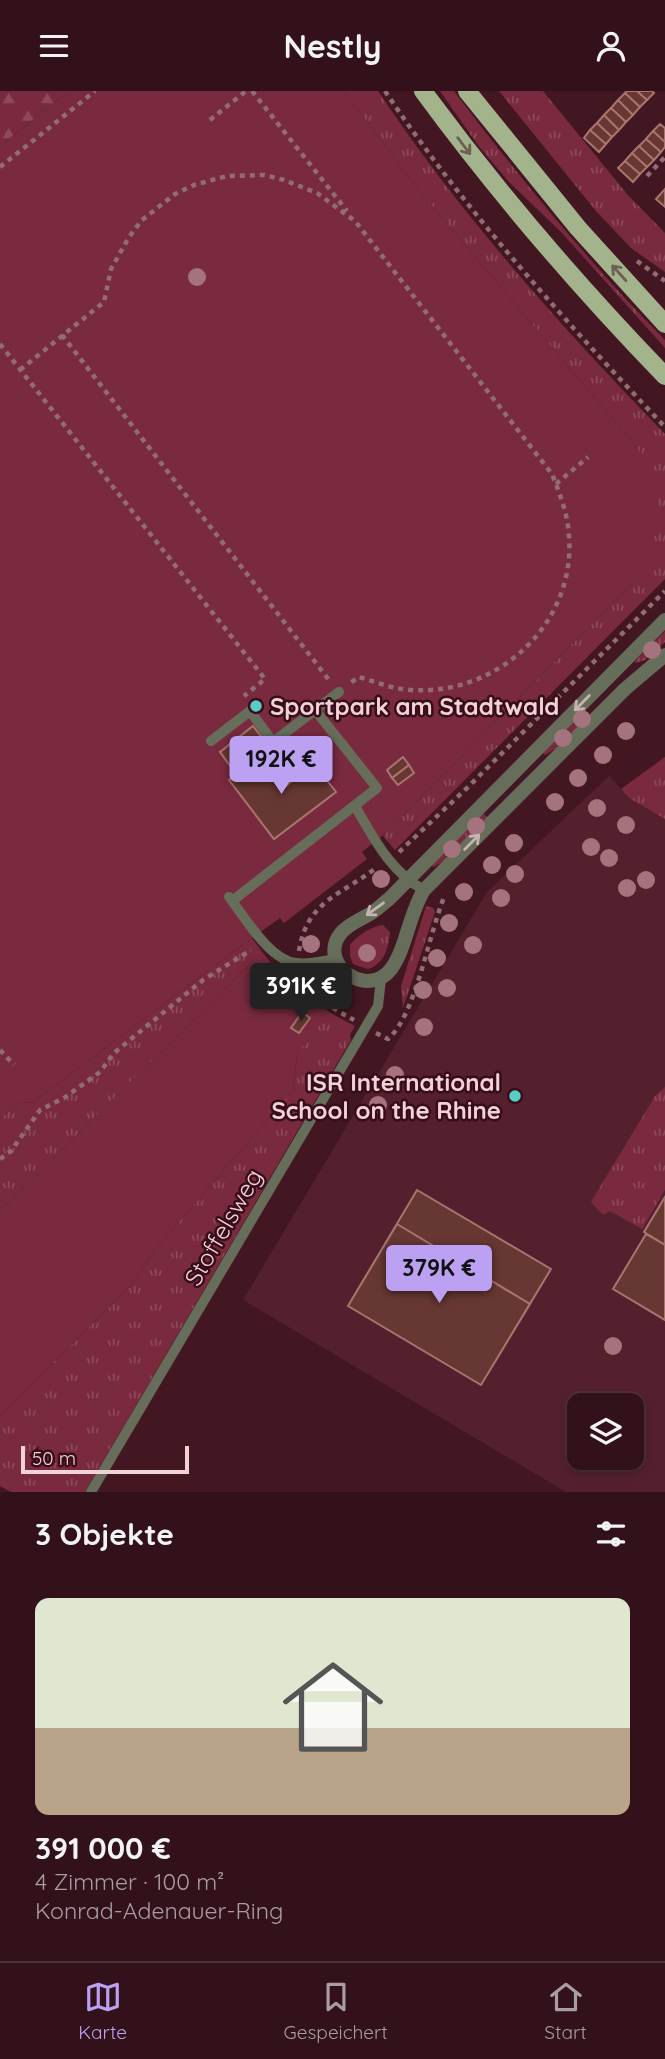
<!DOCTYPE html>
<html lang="de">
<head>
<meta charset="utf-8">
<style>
	:root { --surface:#32111a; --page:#3a1a23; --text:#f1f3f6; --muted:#a89da2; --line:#4d3139; --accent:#bca0f2 }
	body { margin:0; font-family:Quicksand,sans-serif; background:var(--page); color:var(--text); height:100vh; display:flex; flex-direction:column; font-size:26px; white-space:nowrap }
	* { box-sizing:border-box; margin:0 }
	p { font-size:23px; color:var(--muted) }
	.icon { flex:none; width:38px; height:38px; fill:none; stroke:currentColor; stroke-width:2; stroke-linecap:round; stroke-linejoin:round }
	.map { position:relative; height:1401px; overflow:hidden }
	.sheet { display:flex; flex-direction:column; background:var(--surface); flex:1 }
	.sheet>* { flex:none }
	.controls { position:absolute; left:567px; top:1302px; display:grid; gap:14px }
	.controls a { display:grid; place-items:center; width:77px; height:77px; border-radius:14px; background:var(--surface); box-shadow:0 4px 10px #0003,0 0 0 2px var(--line); font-size:35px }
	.scale { position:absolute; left:21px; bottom:18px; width:168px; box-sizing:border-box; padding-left:7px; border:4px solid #f0d2d7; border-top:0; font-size:19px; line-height:24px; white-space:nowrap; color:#f0d2d7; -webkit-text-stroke:5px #380d19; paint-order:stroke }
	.price { position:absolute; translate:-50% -60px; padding:0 16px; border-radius:7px; background:var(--accent); color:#111; font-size:23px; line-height:46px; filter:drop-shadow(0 2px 4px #0008) }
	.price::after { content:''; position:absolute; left:50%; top:42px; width:21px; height:16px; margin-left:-10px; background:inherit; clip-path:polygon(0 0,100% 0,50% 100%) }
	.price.selected { background:#222; color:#fff }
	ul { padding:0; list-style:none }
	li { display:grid; align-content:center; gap:14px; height:371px; padding:0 35px }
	li span { display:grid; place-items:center; height:217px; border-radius:14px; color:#555 }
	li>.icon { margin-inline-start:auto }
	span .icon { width:126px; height:126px; fill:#fffc; stroke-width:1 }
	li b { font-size:30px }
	h2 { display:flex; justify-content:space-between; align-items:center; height:84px; padding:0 35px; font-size:30px }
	header { display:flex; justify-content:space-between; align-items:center; height:91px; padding:0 35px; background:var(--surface); font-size:32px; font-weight:800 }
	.menu { display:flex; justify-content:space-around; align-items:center; height:98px; border-top:2px solid var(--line); background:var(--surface); font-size:19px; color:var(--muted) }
	.menu a { display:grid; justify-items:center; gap:4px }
	.menu .selected { color:var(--accent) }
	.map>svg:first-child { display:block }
	.built { fill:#54202e; fill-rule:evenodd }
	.grass { fill:url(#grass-tufts) }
	.forest { fill:url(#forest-firs) }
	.garden { fill:#7a2a3f }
	.building { fill:#673833; stroke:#aa756e; stroke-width:2 }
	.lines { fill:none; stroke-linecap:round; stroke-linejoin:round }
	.path { stroke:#926c74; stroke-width:4.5; stroke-dasharray:5 5; stroke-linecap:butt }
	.service { stroke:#666e5b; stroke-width:10 }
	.minor { stroke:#666e5b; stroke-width:14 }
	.primary { stroke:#a3b48d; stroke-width:18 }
	.tree { fill:#a4737d }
	.oneway { stroke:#6e6053 }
	.oneway2 { stroke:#c7b4b2 }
	.poi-dot { fill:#56cec3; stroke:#380d19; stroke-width:2.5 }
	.labels { text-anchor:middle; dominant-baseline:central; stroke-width:5; stroke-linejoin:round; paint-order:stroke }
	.poi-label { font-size:24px; font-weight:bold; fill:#f0d2d7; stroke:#380d19; text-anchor:start }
	.street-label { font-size:24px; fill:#f0d2d7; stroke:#380d19 }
</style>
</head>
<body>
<header><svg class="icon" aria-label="menu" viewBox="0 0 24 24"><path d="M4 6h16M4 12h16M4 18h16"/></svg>Nestly<svg class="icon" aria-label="person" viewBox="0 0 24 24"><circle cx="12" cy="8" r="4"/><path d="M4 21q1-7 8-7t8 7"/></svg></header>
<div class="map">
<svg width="665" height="1401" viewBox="0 0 665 1401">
	<defs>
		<pattern id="grass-tufts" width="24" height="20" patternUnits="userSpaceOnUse" patternTransform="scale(1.75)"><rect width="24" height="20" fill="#7a2a3f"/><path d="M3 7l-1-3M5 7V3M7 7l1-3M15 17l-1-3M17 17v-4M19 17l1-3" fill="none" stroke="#8d485a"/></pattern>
		<pattern id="forest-firs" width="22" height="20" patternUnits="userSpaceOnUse" patternTransform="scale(1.75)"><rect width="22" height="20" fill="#7a2a3f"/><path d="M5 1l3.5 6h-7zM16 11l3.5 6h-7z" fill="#8d485a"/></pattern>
	</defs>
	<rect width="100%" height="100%" fill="#431722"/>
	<path class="built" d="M609 685 629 707 665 728V1401H566L243 1209 487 801ZM579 1314H632V1367H579Z"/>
	<path class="grass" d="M344 0H378C461 124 561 236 665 343V488L395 759 383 745 635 489 638 358 416 96Z
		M440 0H454C518 85 590 173 665 249V257L562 142 509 91 477 53Z
		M499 0H543L627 103 665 142V181L631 157 596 120Z
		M665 540V551L645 569 636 572 635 570Z
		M583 621 589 626 558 656 545 664 543 662Z
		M665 666V728L629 707 621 698Z
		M482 721 488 727 447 768 434 776 431 774Z
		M426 815 433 817 435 821 403 917 401 895Z
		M383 834 390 841C389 857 384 873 368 878L353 873 350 865V854C357 845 371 835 383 834Z
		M252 847C265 864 276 885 300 886 311 912 331 923 355 935L350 944 351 949 85 1401H11L0 1395V1325L131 1194 154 1160 293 999 297 963 253 870 0 1120V1027L20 1012 33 1011Z
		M665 996V1099L642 1138 610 1120 603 1124 591 1111 655 1005Z"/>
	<path class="forest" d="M0 0H69L0 55Z"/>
	<path class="garden" d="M69 0H344L416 96 638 358C665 414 665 433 635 489L387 741 362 761 367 768 284 832 280 827 252 847 33 1011 20 1012 0 1027V55Z
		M253 870 324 929 297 963 293 999 154 1160 131 1194 0 1325V1120Z"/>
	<path class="building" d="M627 0H637L647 9 640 16 625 2Z
		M637 0H652L654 2 647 9Z
		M625 2 640 16 633 24 618 9Z
		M618 9 633 24 626 31 611 17Z
		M611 17 626 31 619 39 604 24Z
		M604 24 619 39 612 46 597 32Z
		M597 32 612 46 606 53 590 39Z
		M660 33 665 37V51L653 40Z
		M590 39 606 53 599 61 584 47Z
		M653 40 665 51V56L661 61 646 48Z
		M646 48 661 61 654 69 639 55Z
		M639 55 654 69 647 76 632 62Z
		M632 62 647 76 640 83 625 70Z
		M625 70 640 83 633 91 618 77Z
		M665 98V116L656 108Z
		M253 635 279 668 265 679 256 667 236 683 220 661Z
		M403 666 409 674 392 687 387 679Z
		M256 667 281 699 314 673 336 701 274 748 229 689Z
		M409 674 414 682 398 694 392 687Z
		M302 921 310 927 299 942 291 937Z
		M417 1099 551 1178 481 1294 348 1215Z
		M665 1106V1154L644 1141Z
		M397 1133 530 1213 481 1294 348 1215Z
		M646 1143 665 1154V1229L613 1198Z"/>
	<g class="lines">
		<path class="path" d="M252 0 347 120
			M385 0C466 121 565 230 665 336
			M210 29 246 0
			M0 76 95 0
			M647 85 665 66
			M637 170 665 190
			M62 244 329 589
			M0 253 265 588 244 605
			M20 279 104 211 111 178 129 146 142 129 175 103 194 94 227 85 264 84 284 89 317 102 355 130 552 383C560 403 568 424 569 445 576 533 497 605 411 599 393 598 376 591 359 586L350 592
			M556 393 588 366
			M399 761 467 697 665 500
			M299 860C307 809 342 804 377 776
			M306 888C316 909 334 918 354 929
			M376 942 388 948C416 924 429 841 445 804
			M0 959 14 974
			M0 1068 11 1060 40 1019 64 1007 100 981 114 962 203 889 251 859"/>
		<path class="service" d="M211 650 250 620 273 651 339 601
			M355 715C373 746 391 782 424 799
			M229 806C245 826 269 869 296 872 308 874 323 870 335 868
			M232 810 377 697 315 619
			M91 1401 378 915 381 888"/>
		<path class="minor" d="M665 529 389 808C382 813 376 820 368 824 358 830 349 833 341 842 316 873 368 909 391 878 406 858 409 823 424 799L625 598 665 564"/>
		<path class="primary" d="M423 0C498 102 577 194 665 285
			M467 0 578 137 665 233"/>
	</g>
	<g class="tree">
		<circle cx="197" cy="186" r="9"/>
		<circle cx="652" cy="559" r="9"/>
		<circle cx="582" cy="628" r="9"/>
		<circle cx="626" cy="640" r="9"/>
		<circle cx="563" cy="647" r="9"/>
		<circle cx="603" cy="664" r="9"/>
		<circle cx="578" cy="687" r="9"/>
		<circle cx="555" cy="711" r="9"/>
		<circle cx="597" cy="717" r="9"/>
		<circle cx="626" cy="734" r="9"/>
		<circle cx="476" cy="735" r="9"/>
		<circle cx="514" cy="752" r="9"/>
		<circle cx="591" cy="756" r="9"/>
		<circle cx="452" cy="758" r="9"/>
		<circle cx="609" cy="767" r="9"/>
		<circle cx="492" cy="774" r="9"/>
		<circle cx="515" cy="783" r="9"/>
		<circle cx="381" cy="788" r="9"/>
		<circle cx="646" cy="789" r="9"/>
		<circle cx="627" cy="797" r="9"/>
		<circle cx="464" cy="801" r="9"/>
		<circle cx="501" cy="807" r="9"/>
		<circle cx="449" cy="832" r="9"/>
		<circle cx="311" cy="853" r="9"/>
		<circle cx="473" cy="854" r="9"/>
		<circle cx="367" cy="862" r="9"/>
		<circle cx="437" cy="867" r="9"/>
		<circle cx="447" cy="897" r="9"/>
		<circle cx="423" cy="899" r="9"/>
		<circle cx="424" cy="936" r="9"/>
		<circle cx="395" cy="984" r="9"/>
		<circle cx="378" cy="1014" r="9"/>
		<circle cx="613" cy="1255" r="9"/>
	</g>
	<defs><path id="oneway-shaft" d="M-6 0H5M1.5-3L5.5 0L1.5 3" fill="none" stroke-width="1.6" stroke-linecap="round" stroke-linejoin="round" transform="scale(1.75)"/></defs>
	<g class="oneway">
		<use href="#oneway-shaft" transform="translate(464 55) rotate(53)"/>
		<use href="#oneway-shaft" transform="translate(619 182) rotate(-132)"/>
	</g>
	<g class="oneway2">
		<use href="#oneway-shaft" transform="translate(582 612) rotate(135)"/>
		<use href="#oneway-shaft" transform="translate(472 751) rotate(-45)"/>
		<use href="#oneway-shaft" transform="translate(375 818) rotate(144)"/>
	</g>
	<g class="poi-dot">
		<circle cx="256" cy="615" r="7"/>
		<circle cx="515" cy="1005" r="7"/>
	</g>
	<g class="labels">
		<g class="poi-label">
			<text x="270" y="615">Sportpark am Stadtwald</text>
			<text x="501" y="991" text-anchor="end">ISR International<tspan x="501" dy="28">School on the Rhine</tspan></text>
		</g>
		<g class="street-label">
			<text transform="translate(223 1136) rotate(-60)">Stoffelsweg</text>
		</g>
	</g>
</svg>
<div class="controls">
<a><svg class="icon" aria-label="layers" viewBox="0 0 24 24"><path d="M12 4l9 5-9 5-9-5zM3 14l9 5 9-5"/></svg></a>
</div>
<div class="scale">50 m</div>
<b class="price" style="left:281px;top:705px">192K €</b>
<b class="price selected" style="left:301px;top:932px">391K €</b>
<b class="price" style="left:439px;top:1214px">379K €</b>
</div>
<section class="sheet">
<h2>3 Objekte<svg class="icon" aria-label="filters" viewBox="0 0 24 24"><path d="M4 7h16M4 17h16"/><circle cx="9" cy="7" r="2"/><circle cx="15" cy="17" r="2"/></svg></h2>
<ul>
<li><span style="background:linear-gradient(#dfe7d0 60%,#b9a48a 0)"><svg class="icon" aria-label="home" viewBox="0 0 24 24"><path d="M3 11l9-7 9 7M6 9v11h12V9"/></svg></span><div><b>391 000 €</b><p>4 Zimmer · 100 m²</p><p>Konrad-Adenauer-Ring</p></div></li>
</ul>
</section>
<nav class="menu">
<a class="selected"><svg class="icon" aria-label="map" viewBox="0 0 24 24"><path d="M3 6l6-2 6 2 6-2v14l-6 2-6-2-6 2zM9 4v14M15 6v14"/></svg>Karte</a>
<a><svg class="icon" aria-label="saved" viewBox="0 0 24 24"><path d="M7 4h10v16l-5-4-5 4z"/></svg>Gespeichert</a>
<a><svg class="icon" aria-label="home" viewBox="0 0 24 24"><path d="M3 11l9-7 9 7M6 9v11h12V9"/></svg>Start</a>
</nav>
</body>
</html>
